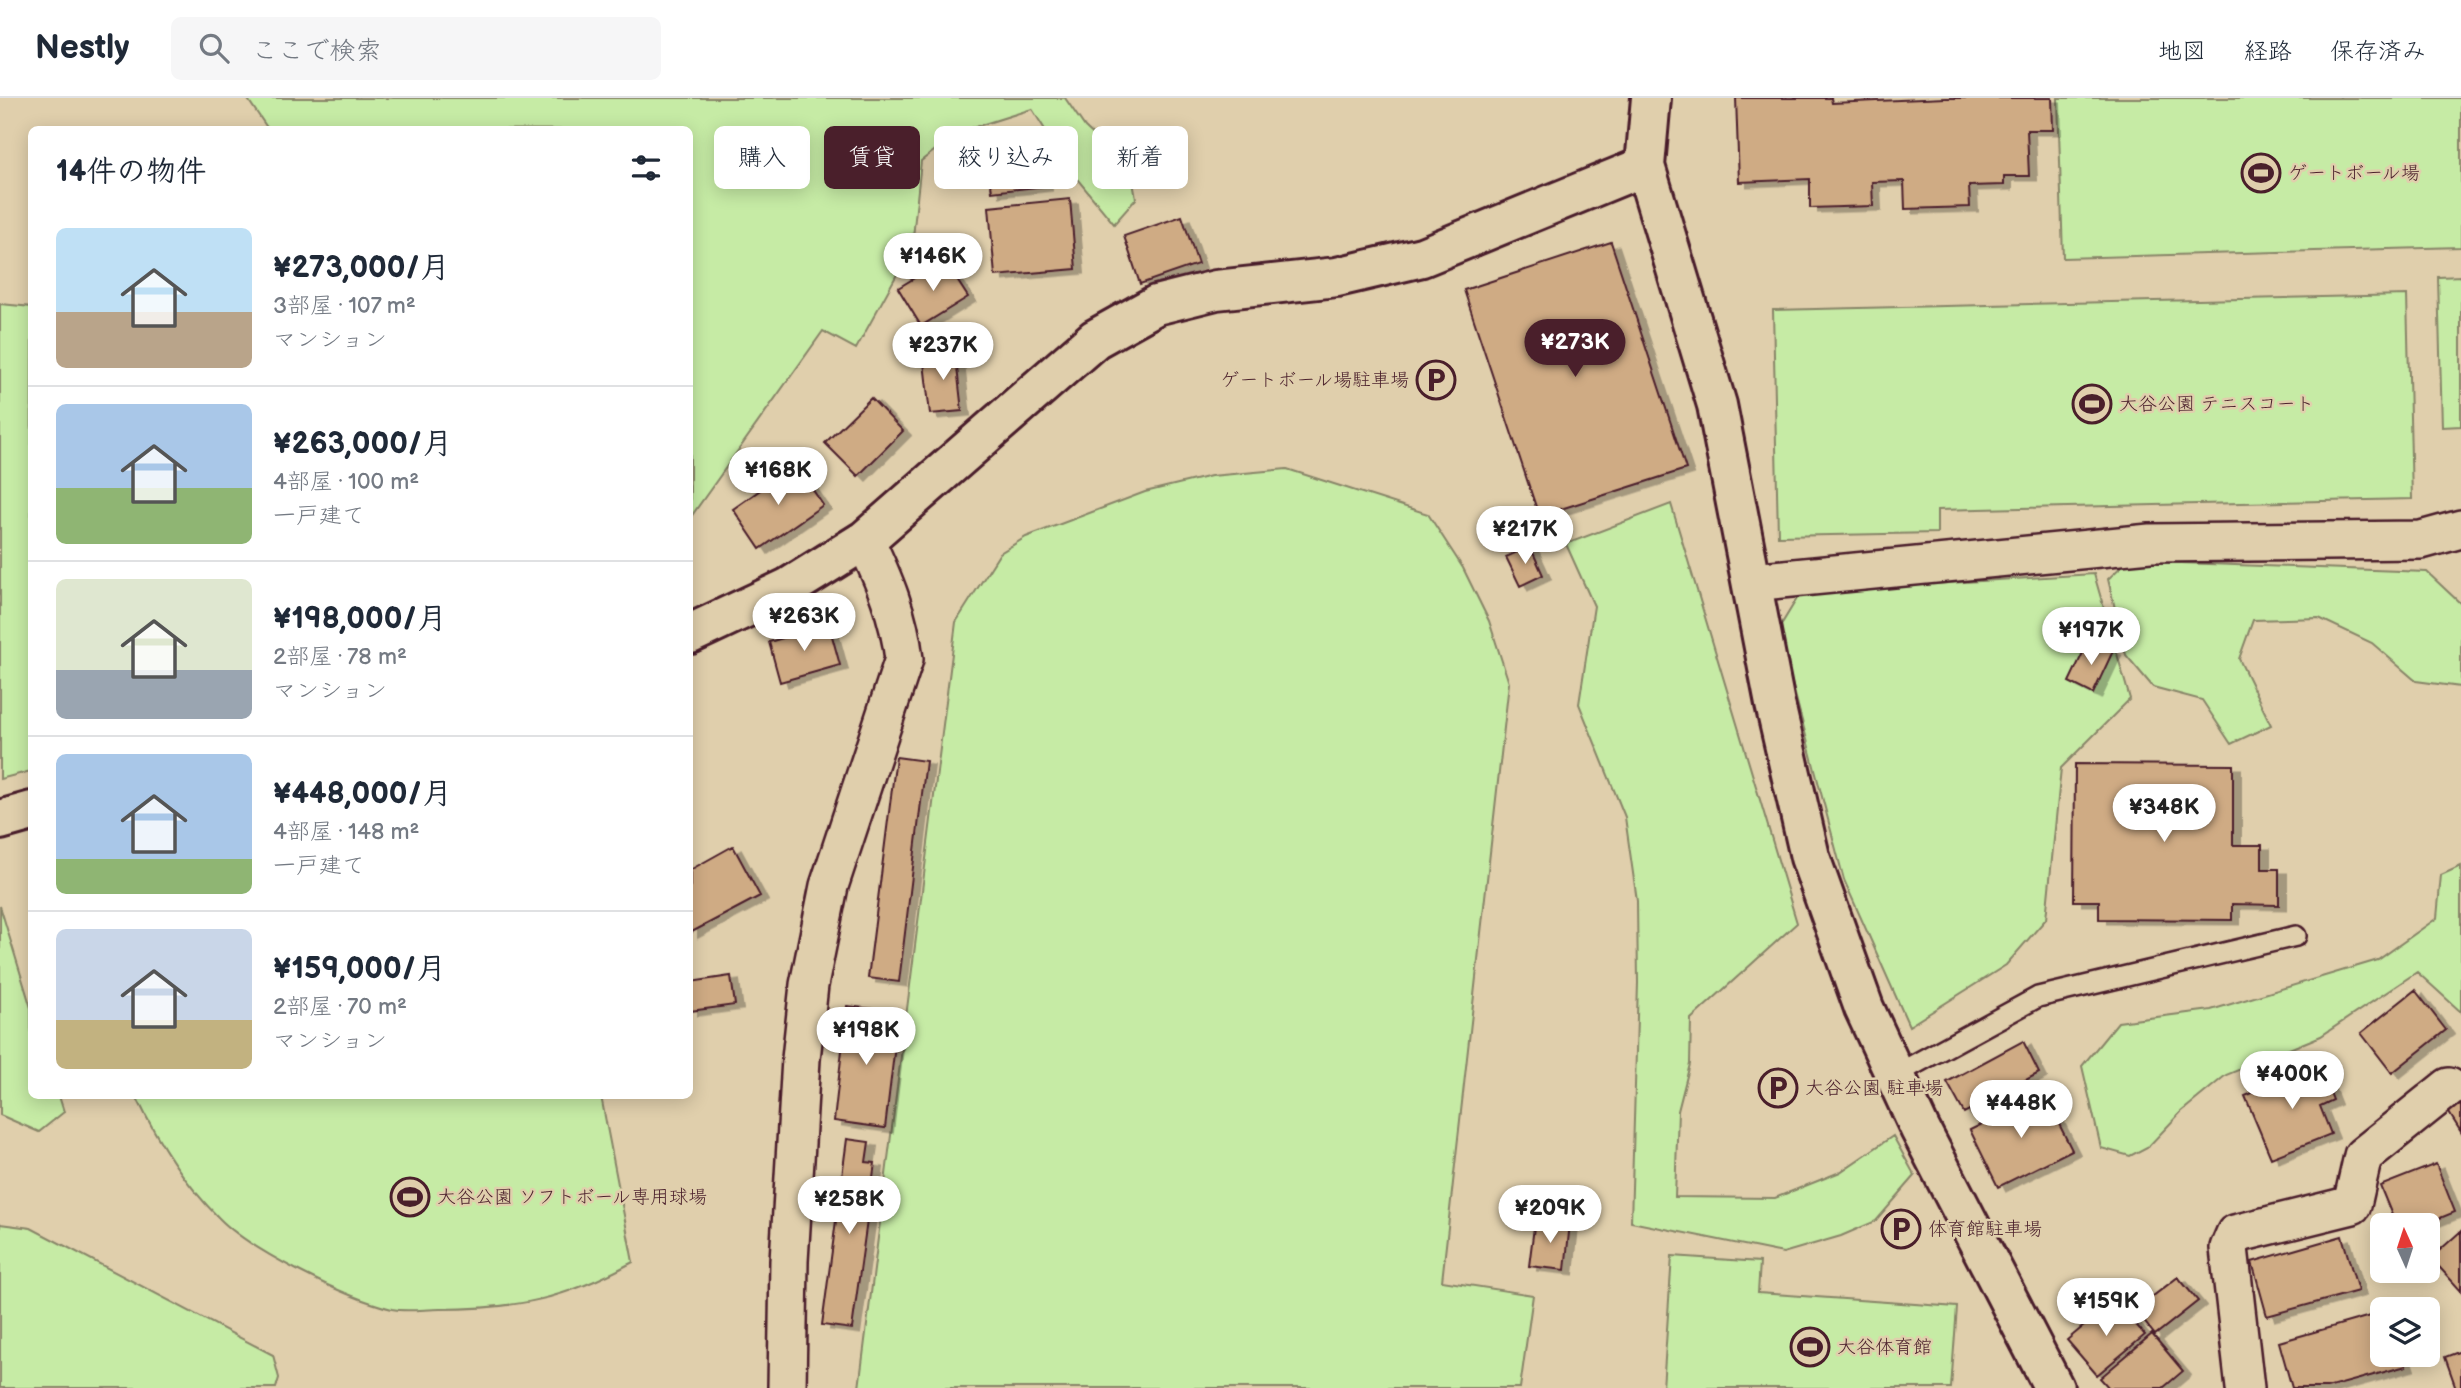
<!DOCTYPE html>
<html lang="ja">
<head>
<meta charset="utf-8">
<style>
	:root { --surface:#fff; --page:#f6f6f7; --text:#1f2937; --muted:#747a83; --line:#e0e1e3; --accent:#4a1f2b }
	body { margin:0; font-family:"Balsamiq Sans","Klee One",sans-serif; background:var(--page); color:var(--text); height:100vh; display:flex; flex-direction:column; font-size:26px; white-space:nowrap }
	* { box-sizing:border-box; margin:0 }
	p { font-size:23px; color:var(--muted) }
	.icon { flex:none; width:38px; height:38px; fill:none; stroke:currentColor; stroke-width:2; stroke-linecap:round; stroke-linejoin:round }
	.map { position:relative; flex:1; overflow:hidden }
	.panel { position:absolute; left:28px; top:28px; width:665px; height:973px; display:flex; flex-direction:column; background:var(--surface); border-radius:10px; box-shadow:0 4px 18px #0003 }
	.panel>* { flex:none }
	.guide { position:absolute; left:714px; top:28px; width:665px; height:63px; display:flex; gap:14px }
	.needle { width:46px; rotate:357deg }
	.tools { position:absolute; left:2370px; top:1115px; display:grid; gap:14px }
	.tools a { display:grid; place-items:center; width:70px; height:70px; border-radius:10px; background:var(--surface); box-shadow:0 4px 18px #0003; font-size:35px }
	.price { position:absolute; translate:-50% -60px; padding:0 16px; border-radius:24px; background:#fff; color:#222; font-size:23px; line-height:46px; filter:drop-shadow(0 2px 4px #0008) }
	.price::after { content:''; position:absolute; left:50%; top:42px; width:21px; height:16px; margin-left:-10px; background:inherit; clip-path:polygon(0 0,100% 0,50% 100%) }
	.price.current { background:var(--accent); color:#fff }
	ul { padding:0; list-style:none }
	li { display:flex; align-items:center; gap:21px; height:175px; padding:0 28px }
	li+li { border-top:2px solid var(--line) }
	li span { display:grid; place-items:center; flex:none; width:196px; height:140px; border-radius:10px; color:#555 }
	li>.icon { margin-inline-start:auto }
	span .icon { width:84px; height:84px; fill:#fffc; stroke-width:1 }
	li b { font-size:30px }
	h2 { display:flex; justify-content:space-between; align-items:center; height:84px; padding:0 28px; font-size:30px }
	.chip { padding:0 24px; border-radius:10px; background:var(--surface); box-shadow:0 4px 18px #0003; font-size:24px; line-height:63px }
	.chip.current { background:var(--accent); color:#fff }
	header { display:flex; align-items:center; gap:42px; box-sizing:border-box; height:98px; padding:0 35px; background:var(--surface); border-bottom:2px solid var(--line) }
	header strong { font-size:33px }
	nav { display:flex; gap:38px; margin-inline-start:auto; font-size:24px }
	.search { width:490px; height:63px; background:var(--page); display:flex; align-items:center; gap:18px; box-sizing:border-box; padding:0 24px; border-radius:10px; color:var(--muted); font-size:26px }
	.map>svg:first-child { display:block }
	.green { fill:#c6eba5; stroke:#888568; stroke-width:2 }
	.building { fill:#cfab84; stroke:#4a1f2b; stroke-width:2; filter:url(#shadow) }
	.lines { fill:none; stroke-linecap:round; stroke-linejoin:round }
	.lane-casing { stroke:#4a1f2b; stroke-width:24 }
	.street-casing { stroke:#4a1f2b; stroke-width:42 }
	.secondary-casing { stroke:#4a1f2b; stroke-width:44 }
	.lane { stroke:#e0cfac; stroke-width:19 }
	.street { stroke:#e0cfac; stroke-width:37 }
	.secondary { stroke:#e0cfac; stroke-width:38 }
	.labels { text-anchor:middle; dominant-baseline:central; stroke-width:5; stroke-linejoin:round; paint-order:stroke }
	.poi-label { font-size:19px; fill:#4a1f2b; stroke:#e0cfac; text-anchor:start }
</style>
</head>
<body>
<header>
<strong>Nestly</strong>
<div class="search"><svg class="icon" aria-label="search" viewBox="0 0 24 24"><circle cx="10" cy="10" r="6"/><path d="M15 15l6 6"/></svg>ここで検索</div>
<nav><a>地図</a><a>経路</a><a>保存済み</a></nav>
</header>
<div class="map">
<svg width="2461" height="1290" viewBox="0 0 2461 1290">
	<defs>
		<filter id="shadow"><feDropShadow dx="8" dy="4.5" stdDeviation="0" flood-color="#0004"/></filter>
	</defs>
	<rect width="100%" height="100%" fill="#e0cfac"/>
	<filter id="ink" filterUnits="userSpaceOnUse"><feTurbulence type="fractalNoise" baseFrequency=".0143" numOctaves="2"/><feDisplacementMap in="SourceGraphic" scale="14" xChannelSelector="R" yChannelSelector="G"/><feConvolveMatrix kernelMatrix="1 2 1 2 8 2 1 2 1" color-interpolation-filters="sRGB"/></filter>
	<g filter="url(#ink)">
		<path class="green" d="M247 0H1065L1085 29 1131 72 1136 101 1114 126 1073 76 1032 11 959 34 921 63 912 149 856 251 823 233 690 420V32L268 31Z
			M2058 0H2461V149L2063 160Z
			M2461 178V328L2442 329 2438 179Z
			M2407 197 2412 401 1937 412V435L1778 438 1773 212Z
			M0 206 32 209 31 673 0 681Z
			M1287 371 1428 416 1463 470 1489 523 1509 585 1442 1183 1533 1197 1520 1290H859L956 524 1000 455 1026 439 1145 394 1211 378Z
			M1671 406 1797 825 1691 921 1690 966 1678 1013 1675 1099 1775 1100 1840 1074 1893 1038 1915 1078 1876 1123 1841 1138 1783 1155 1631 1124 1638 885 1637 803 1625 719 1579 606 1594 508 1566 446Z
			M2127 463 2427 474 2461 506V589L2416 583 2372 545 2319 520 2253 522 2239 561 2271 627 2231 646 2202 602 2153 589 2126 557 2108 481Z
			M2094 476 2130 601 2061 670 2046 821 2006 867 1909 928 1844 782 1778 532 1801 494Z
			M2461 768V914L2417 874 2321 938 2226 977 2181 1014 2149 1048 2130 1058 2101 1050 2082 968 2118 924 2211 912 2378 862 2437 820 2441 777Z
			M0 808 31 910 32 998H59L64 1014 39 1034 0 1017Z
			M136 998H601L633 1164C566 1201 516 1211 440 1211 425 1211 406 1214 392 1211 346 1200 251 1153 219 1120 184 1085 157 1042 136 998Z
			M0 1126 31 1130 273 1257 279 1280 276 1290H0Z
			M1672 1158 1760 1164 1758 1195 1957 1209 1951 1290H1663Z"/>
		<path class="building" d="M1736 0H1831L1832 5 1945 0H2052L2053 32H2027L2029 78H2004V87L1969 88 1970 109 1905 111 1904 83 1872 84 1873 108 1810 110V81L1739 84Z
			M1039 49 1044 88 992 94 987 56Z
			M1070 101 1076 171 995 178 989 109Z
			M1182 118 1198 166 1140 186 1124 138Z
			M1611 144 1686 371 1539 418 1464 192Z
			M944 162 968 199 921 228 898 190Z
			M955 252 962 313 930 316 923 256Z
			M871 300 903 333 858 378 825 345Z
			M796 367 823 407 760 451 733 411Z
			M1530 448 1543 477 1520 488 1506 459Z
			M829 527 840 567 780 584 769 544Z
			M2089 542 2113 553 2093 596 2069 584Z
			M896 659 926 663 899 884 868 880Z
			M2075 666 2233 667V747H2262V771H2279V807L2232 806V822L2099 821V803H2074Z
			M733 748 760 798 690 835V772Z
			M731 878 735 907 690 913V884Z
			M2415 892 2446 932 2392 975 2361 935Z
			M847 908 899 914 885 1030 834 1023Z
			M2023 943 2039 975 1964 1015 1947 984Z
			M2319 967 2333 1002 2320 1008 2331 1036 2271 1060 2245 998Z
			M2044 996 2072 1052 1998 1089 1970 1032Z
			M2461 1000V1034L2446 1010Z
			M847 1041 869 1044 866 1064 875 1065 852 1231 822 1227Z
			M2436 1066 2455 1114 2423 1127H2396L2380 1088Z
			M1535 1121 1570 1125 1565 1172 1529 1168Z
			M2461 1133V1193L2431 1160Z
			M2342 1138 2358 1193 2267 1218 2252 1164Z
			M2178 1179 2198 1203 2155 1237 2135 1212Z
			M2115 1202 2145 1237 2097 1277 2067 1242Z
			M2377 1216 2382 1234V1256H2402L2406 1268 2327 1290H2292L2279 1244Z
			M2152 1236 2183 1273 2163 1290H2109L2100 1280Z
			M2461 1253V1290H2456L2445 1259Z"/>
		<g class="lines">
			<defs>
				<path id="lane" d="M1895 977 2038 899 2296 838"/>
				<path id="street" d="M1752 484 2150 445 2421 442 2461 431
					M787 1290 789 1163 801 961 809 887 829 788 904 561C899 517 884 482 865 442
					M2245 1290 2229 1150 2235 1136 2352 1107 2363 1058 2449 989"/>
				<path id="secondary" d="M1651 0 1645 68 1717 307 1775 606 1810 759 1864 910 1920 1031 2054 1290
					M690 536 788 490 865 442 1095 241 1156 207 1216 192 1337 179 1422 159 1645 68
					M0 722 32 713"/>
			</defs>
			<use href="#lane" class="lane-casing"/>
			<use href="#street" class="street-casing"/>
			<use href="#secondary" class="secondary-casing"/>
			<use href="#lane" class="lane"/>
			<use href="#street" class="street"/>
			<use href="#secondary" class="secondary"/>
		</g>
	</g>
	<defs>
		<symbol id="stadium-ring" viewBox="-11 -11 22 22"><circle r="9.5" fill="#e0cfac" stroke="#4a1f2b" stroke-width="1.5"/><path d="M0-5a6.5 5 0 1 0 0 10a6.5 5 0 1 0 0-10ZM-3.5-1.8h7v3.6h-7Z" fill="#4a1f2b"/></symbol>
		<symbol id="parking-ring" viewBox="-11 -11 22 22"><circle r="9.5" fill="#e0cfac" stroke="#4a1f2b" stroke-width="1.5"/><path d="M-3.5-5.5H1a3.5 3.5 0 0 1 0 7H-1V5.5H-3.5ZM-1-3.4V-.6H.8a1.4 1.4 0 0 0 0-2.8Z" fill="#4a1f2b"/></symbol>
	</defs>
	<g fill-rule="evenodd">
		<use href="#stadium-ring" x="2239" y="53" width="44" height="44"/>
		<use href="#parking-ring" x="1414" y="260" width="44" height="44"/>
		<use href="#stadium-ring" x="2070" y="284" width="44" height="44"/>
		<use href="#parking-ring" x="1756" y="968" width="44" height="44"/>
		<use href="#stadium-ring" x="388" y="1077" width="44" height="44"/>
		<use href="#parking-ring" x="1879" y="1109" width="44" height="44"/>
		<use href="#stadium-ring" x="1788" y="1227" width="44" height="44"/>
	</g>
	<g class="labels">
		<g class="poi-label">
			<text x="2288" y="75">ゲートボール場</text>
			<text x="1409" y="282" text-anchor="end">ゲートボール場駐車場</text>
			<text x="2119" y="306">大谷公園 テニスコート</text>
			<text x="1805" y="990">大谷公園 駐車場</text>
			<text x="437" y="1099">大谷公園 ソフトボール専用球場</text>
			<text x="1928" y="1131">体育館駐車場</text>
			<text x="1837" y="1249">大谷体育館</text>
		</g>
	</g>
</svg>
<div class="tools">
<a><svg class="needle" viewBox="-14 -14 28 28"><path d="M0-13l5 13h-10z" fill="#e53935"/><path d="M0 13l5-13h-10z" fill="#747a83"/></svg></a>
<a><svg class="icon" aria-label="layers" viewBox="0 0 24 24"><path d="M12 4l9 5-9 5-9-5zM3 14l9 5 9-5"/></svg></a>
</div>
<b class="price" style="left:933px;top:195px">¥146K</b>
<b class="price current" style="left:1575px;top:281px">¥273K</b>
<b class="price" style="left:943px;top:284px">¥237K</b>
<b class="price" style="left:778px;top:409px">¥168K</b>
<b class="price" style="left:1525px;top:468px">¥217K</b>
<b class="price" style="left:804px;top:555px">¥263K</b>
<b class="price" style="left:2091px;top:569px">¥197K</b>
<b class="price" style="left:2164px;top:746px">¥348K</b>
<b class="price" style="left:866px;top:969px">¥198K</b>
<b class="price" style="left:2292px;top:1013px">¥400K</b>
<b class="price" style="left:2021px;top:1042px">¥448K</b>
<b class="price" style="left:849px;top:1138px">¥258K</b>
<b class="price" style="left:1550px;top:1147px">¥209K</b>
<b class="price" style="left:2106px;top:1240px">¥159K</b>
<div class="guide">
<a class="chip">購入</a>
<a class="chip current">賃貸</a>
<a class="chip">絞り込み</a>
<a class="chip">新着</a>
</div>
<section class="panel">
<h2>14件の物件<svg class="icon" aria-label="filters" viewBox="0 0 24 24"><path d="M4 7h16M4 17h16"/><circle cx="9" cy="7" r="2"/><circle cx="15" cy="17" r="2"/></svg></h2>
<ul>
<li><span style="background:linear-gradient(#bfe0f5 60%,#b9a48a 0)"><svg class="icon" aria-label="home" viewBox="0 0 24 24"><path d="M3 11l9-7 9 7M6 9v11h12V9"/></svg></span><div><b>¥273,000/月</b><p>3部屋 · 107 m²</p><p>マンション</p></div></li>
<li><span style="background:linear-gradient(#a9c7e8 60%,#8fb573 0)"><svg class="icon" aria-label="home" viewBox="0 0 24 24"><path d="M3 11l9-7 9 7M6 9v11h12V9"/></svg></span><div><b>¥263,000/月</b><p>4部屋 · 100 m²</p><p>一戸建て</p></div></li>
<li><span style="background:linear-gradient(#dfe7d0 65%,#9aa5b1 0)"><svg class="icon" aria-label="home" viewBox="0 0 24 24"><path d="M3 11l9-7 9 7M6 9v11h12V9"/></svg></span><div><b>¥198,000/月</b><p>2部屋 · 78 m²</p><p>マンション</p></div></li>
<li><span style="background:linear-gradient(#a9c7e8 75%,#8fb573 0)"><svg class="icon" aria-label="home" viewBox="0 0 24 24"><path d="M3 11l9-7 9 7M6 9v11h12V9"/></svg></span><div><b>¥448,000/月</b><p>4部屋 · 148 m²</p><p>一戸建て</p></div></li>
<li><span style="background:linear-gradient(#c9d6e8 65%,#c2b280 0)"><svg class="icon" aria-label="home" viewBox="0 0 24 24"><path d="M3 11l9-7 9 7M6 9v11h12V9"/></svg></span><div><b>¥159,000/月</b><p>2部屋 · 70 m²</p><p>マンション</p></div></li>
</ul>
</section>
</div>
</body>
</html>
